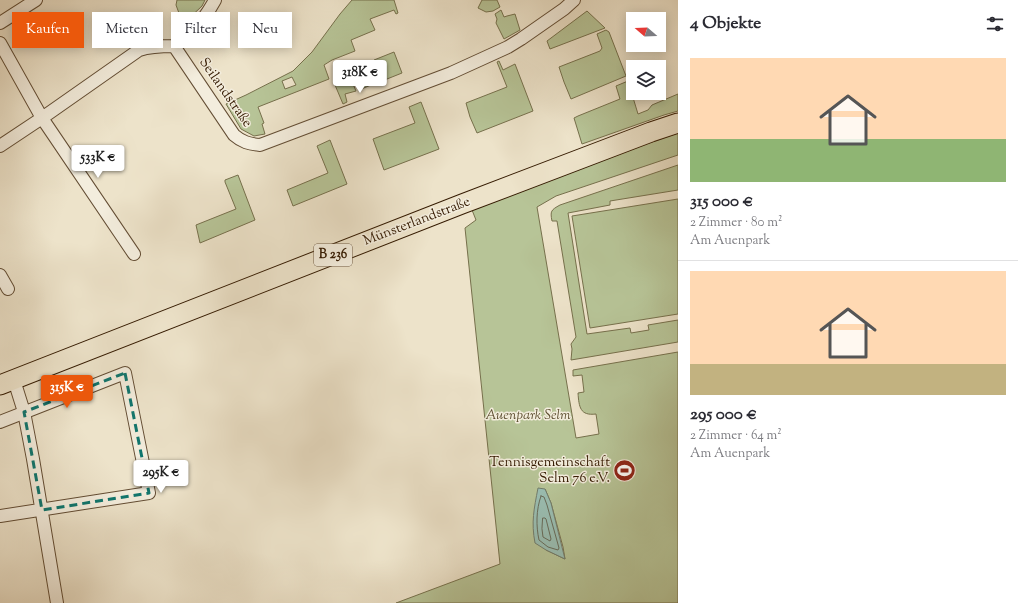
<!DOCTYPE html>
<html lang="de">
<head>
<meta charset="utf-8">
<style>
	:root { --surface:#fff; --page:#f7f7f7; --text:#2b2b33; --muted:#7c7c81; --line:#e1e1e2; --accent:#ea580c }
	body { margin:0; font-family:"Sorts Mill Goudy",serif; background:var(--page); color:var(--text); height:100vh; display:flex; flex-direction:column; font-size:15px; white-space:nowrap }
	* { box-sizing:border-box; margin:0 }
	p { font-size:13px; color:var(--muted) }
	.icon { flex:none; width:22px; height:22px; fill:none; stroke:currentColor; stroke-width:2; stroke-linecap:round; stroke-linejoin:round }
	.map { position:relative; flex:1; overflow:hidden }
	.drawer { display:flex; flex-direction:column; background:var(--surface); width:340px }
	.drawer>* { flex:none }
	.banner { position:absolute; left:12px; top:12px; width:380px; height:36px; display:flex; gap:8px }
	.needle { width:26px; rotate:289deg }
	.buttons { position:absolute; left:626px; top:12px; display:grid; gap:8px }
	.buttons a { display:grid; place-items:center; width:40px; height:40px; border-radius:0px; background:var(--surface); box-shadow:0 2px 10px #0003; font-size:20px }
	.price { position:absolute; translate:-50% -34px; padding:0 9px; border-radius:4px; background:#fff; color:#222; font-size:13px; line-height:26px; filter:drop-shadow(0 1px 2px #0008) }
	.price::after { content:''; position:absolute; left:50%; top:24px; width:12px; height:9px; margin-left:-6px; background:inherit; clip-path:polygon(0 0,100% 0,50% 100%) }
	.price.current { background:var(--accent); color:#fff }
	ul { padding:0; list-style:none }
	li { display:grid; align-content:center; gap:8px; height:212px; padding:0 12px }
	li+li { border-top:1px solid var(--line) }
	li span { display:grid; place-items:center; height:124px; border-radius:0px; color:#555 }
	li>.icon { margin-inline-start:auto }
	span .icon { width:72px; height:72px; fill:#fffc; stroke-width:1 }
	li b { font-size:17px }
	h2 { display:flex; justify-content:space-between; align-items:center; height:48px; padding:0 12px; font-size:17px }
	.tag { padding:0 14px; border-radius:0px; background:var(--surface); box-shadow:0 2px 10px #0003; font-size:14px; line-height:36px }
	.tag.current { background:var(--accent); color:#fff }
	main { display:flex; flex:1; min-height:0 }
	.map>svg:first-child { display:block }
	.green { fill:#b7c497; stroke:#76704c; fill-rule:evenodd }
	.water { fill:#9abeb2; stroke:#727d6c }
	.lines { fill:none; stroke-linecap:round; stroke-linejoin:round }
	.shore { stroke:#686c5a; stroke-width:1 }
	.minor-casing { stroke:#634d34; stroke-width:14 }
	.primary-casing { stroke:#351b02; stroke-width:21 }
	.minor { stroke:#f3eddd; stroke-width:12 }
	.primary { stroke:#ede3ca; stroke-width:19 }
	.marked { fill:none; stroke:#0f766e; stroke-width:3; stroke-dasharray:8 5; stroke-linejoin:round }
	.labels { text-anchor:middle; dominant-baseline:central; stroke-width:3; stroke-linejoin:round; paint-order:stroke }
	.shield { fill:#f3eddd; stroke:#6e5a44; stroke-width:1 }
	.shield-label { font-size:13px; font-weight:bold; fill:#351b02 }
	.street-label { font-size:14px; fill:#351b02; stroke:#f3eddd }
	.park-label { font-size:14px; font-style:italic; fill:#5c4e2f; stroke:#f3eddd }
	.poi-label { font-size:14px; fill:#351b02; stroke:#f3eddd; text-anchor:end }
</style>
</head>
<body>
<main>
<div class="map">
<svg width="678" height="603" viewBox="0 0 678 603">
	<rect width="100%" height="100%" fill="#ede3ca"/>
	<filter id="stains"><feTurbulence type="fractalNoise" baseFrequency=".005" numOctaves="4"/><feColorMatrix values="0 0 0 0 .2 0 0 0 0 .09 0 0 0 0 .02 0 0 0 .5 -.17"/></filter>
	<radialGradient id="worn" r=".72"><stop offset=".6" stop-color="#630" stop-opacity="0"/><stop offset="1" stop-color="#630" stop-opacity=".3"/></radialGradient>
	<path class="green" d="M177 0H205L202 6 183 24 176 5Z
		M352 0H394L398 13 396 14 394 10 370 19 375 30 351 40 355 51 332 60 324 65 329 79 258 107 264 123 262 124 265 134 254 136 241 129 226 104 246 95 293 71 312 52 340 14ZM292 77 296 85 285 89 282 81Z
		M482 0H497L500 7 493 11 486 12 478 8Z
		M501 10 504 17 507 16 515 14 520 30 504 39 496 23 497 19 495 14Z
		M587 11 605 28 550 49 547 41Z
		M606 30 609 32 626 76 571 99 564 82 559 67 600 51 602 48 597 34Z
		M394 52 402 73 382 81 374 60Z
		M499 61 503 70 515 64 533 111 477 133 470 117 466 103 507 87 497 62Z
		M374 72 378 82 359 90 355 80Z
		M350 77 356 91 345 94 347 102 343 104 335 85Z
		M628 81 638 114 648 110 652 105 678 94V111L664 115 582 144 574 118 578 116 620 99 616 86Z
		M421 102 439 149 384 170 373 139 415 123 409 107Z
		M678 133V155L556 196 537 207 576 438 599 434 596 414C580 416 579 407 578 393L584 392 582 375 573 376V370L678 352V603H396L500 564 465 228 476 220 472 210 646 144ZM545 489 551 503 563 547 565 559 546 550Z
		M330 140 347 184 293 206 287 190 328 173 317 146Z
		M678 165V190L610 201V205L568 213 587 334 630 328 631 333 649 330 648 325 678 320V342L571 360 572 349 571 344 576 337 557 221H552C550 211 551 210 560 205Z
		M238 175 255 220 200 243 196 225 236 209 225 182V180Z
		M678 199V314L590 328 572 216Z"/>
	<path class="water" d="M538 488 545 489 551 503 565 559 546 550 535 543C531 522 534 509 538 488Z"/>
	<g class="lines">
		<path class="shore" d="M541 496 544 497 547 505 559 548 558 550 548 547 539 540C536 526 536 510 541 496Z
			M543 518H545L546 519 551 539 550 541 543 537 542 529Z"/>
		<defs>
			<path id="minor" d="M0 23 36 0
				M0 43 42 118 134 254
				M174 46 234 135C242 142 249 144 260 145L451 73 508 47 521 39 564 9 574 0
				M174 46C192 36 205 18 215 0
				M0 146 42 118 139 50C151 46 162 46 174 46
				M0 275 8 289
				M14 380 24 412 33 459 57 603
				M0 422 125 373 149 493 0 516"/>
			<path id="primary" d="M0 385 462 204 651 132 678 123"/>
		</defs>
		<use href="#minor" class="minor-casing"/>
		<use href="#primary" class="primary-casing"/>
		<use href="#minor" class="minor"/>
		<use href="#primary" class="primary"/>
	</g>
	<path class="marked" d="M125 373 149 493 42 510 24 412Z"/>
	<defs>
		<symbol id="stadium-disc" viewBox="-11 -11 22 22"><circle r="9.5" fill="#8f2418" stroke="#f3eddd"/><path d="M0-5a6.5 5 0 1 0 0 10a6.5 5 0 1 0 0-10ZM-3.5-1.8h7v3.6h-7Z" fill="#fff"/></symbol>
	</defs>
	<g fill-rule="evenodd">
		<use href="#stadium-disc" x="612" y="458" width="25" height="25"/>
	</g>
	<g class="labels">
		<rect class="shield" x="314" y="244" width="38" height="22" rx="3"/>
		<g class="shield-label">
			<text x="333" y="255">B 236</text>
		</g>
		<g class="street-label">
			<text transform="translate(225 93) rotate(55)">Seilandstraße</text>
			<text transform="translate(417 222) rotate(-21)">Münsterlandstraße</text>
		</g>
		<g class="park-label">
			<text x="528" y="416">Auenpark Selm</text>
		</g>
		<g class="poi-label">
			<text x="610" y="463">Tennisgemeinschaft<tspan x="610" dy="16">Selm 76 e.V.</tspan></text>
		</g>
	</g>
	<rect width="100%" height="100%" filter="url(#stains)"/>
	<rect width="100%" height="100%" fill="url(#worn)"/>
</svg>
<div class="buttons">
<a><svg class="needle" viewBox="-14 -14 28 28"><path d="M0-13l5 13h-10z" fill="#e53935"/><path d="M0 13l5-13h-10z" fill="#7c7c81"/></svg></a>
<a><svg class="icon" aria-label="layers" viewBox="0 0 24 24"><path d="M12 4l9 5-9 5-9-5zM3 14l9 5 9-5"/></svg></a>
</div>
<b class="price" style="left:360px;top:94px">318K €</b>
<b class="price" style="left:98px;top:179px">533K €</b>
<b class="price current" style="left:67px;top:409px">315K €</b>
<b class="price" style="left:161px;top:494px">295K €</b>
<div class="banner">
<a class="tag current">Kaufen</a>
<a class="tag">Mieten</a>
<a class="tag">Filter</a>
<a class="tag">Neu</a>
</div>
</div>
<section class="drawer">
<h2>4 Objekte<svg class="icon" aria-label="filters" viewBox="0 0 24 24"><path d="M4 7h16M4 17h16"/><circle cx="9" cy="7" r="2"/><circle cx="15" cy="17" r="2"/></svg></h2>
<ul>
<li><span style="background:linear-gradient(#ffd9b3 65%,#8fb573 0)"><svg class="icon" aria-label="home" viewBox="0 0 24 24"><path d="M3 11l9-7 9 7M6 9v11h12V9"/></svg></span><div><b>315 000 €</b><p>2 Zimmer · 80 m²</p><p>Am Auenpark</p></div></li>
<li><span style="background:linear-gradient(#ffd9b3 75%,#c2b280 0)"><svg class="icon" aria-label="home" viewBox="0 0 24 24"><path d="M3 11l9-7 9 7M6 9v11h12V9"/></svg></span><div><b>295 000 €</b><p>2 Zimmer · 64 m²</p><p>Am Auenpark</p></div></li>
</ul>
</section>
</main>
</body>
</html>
